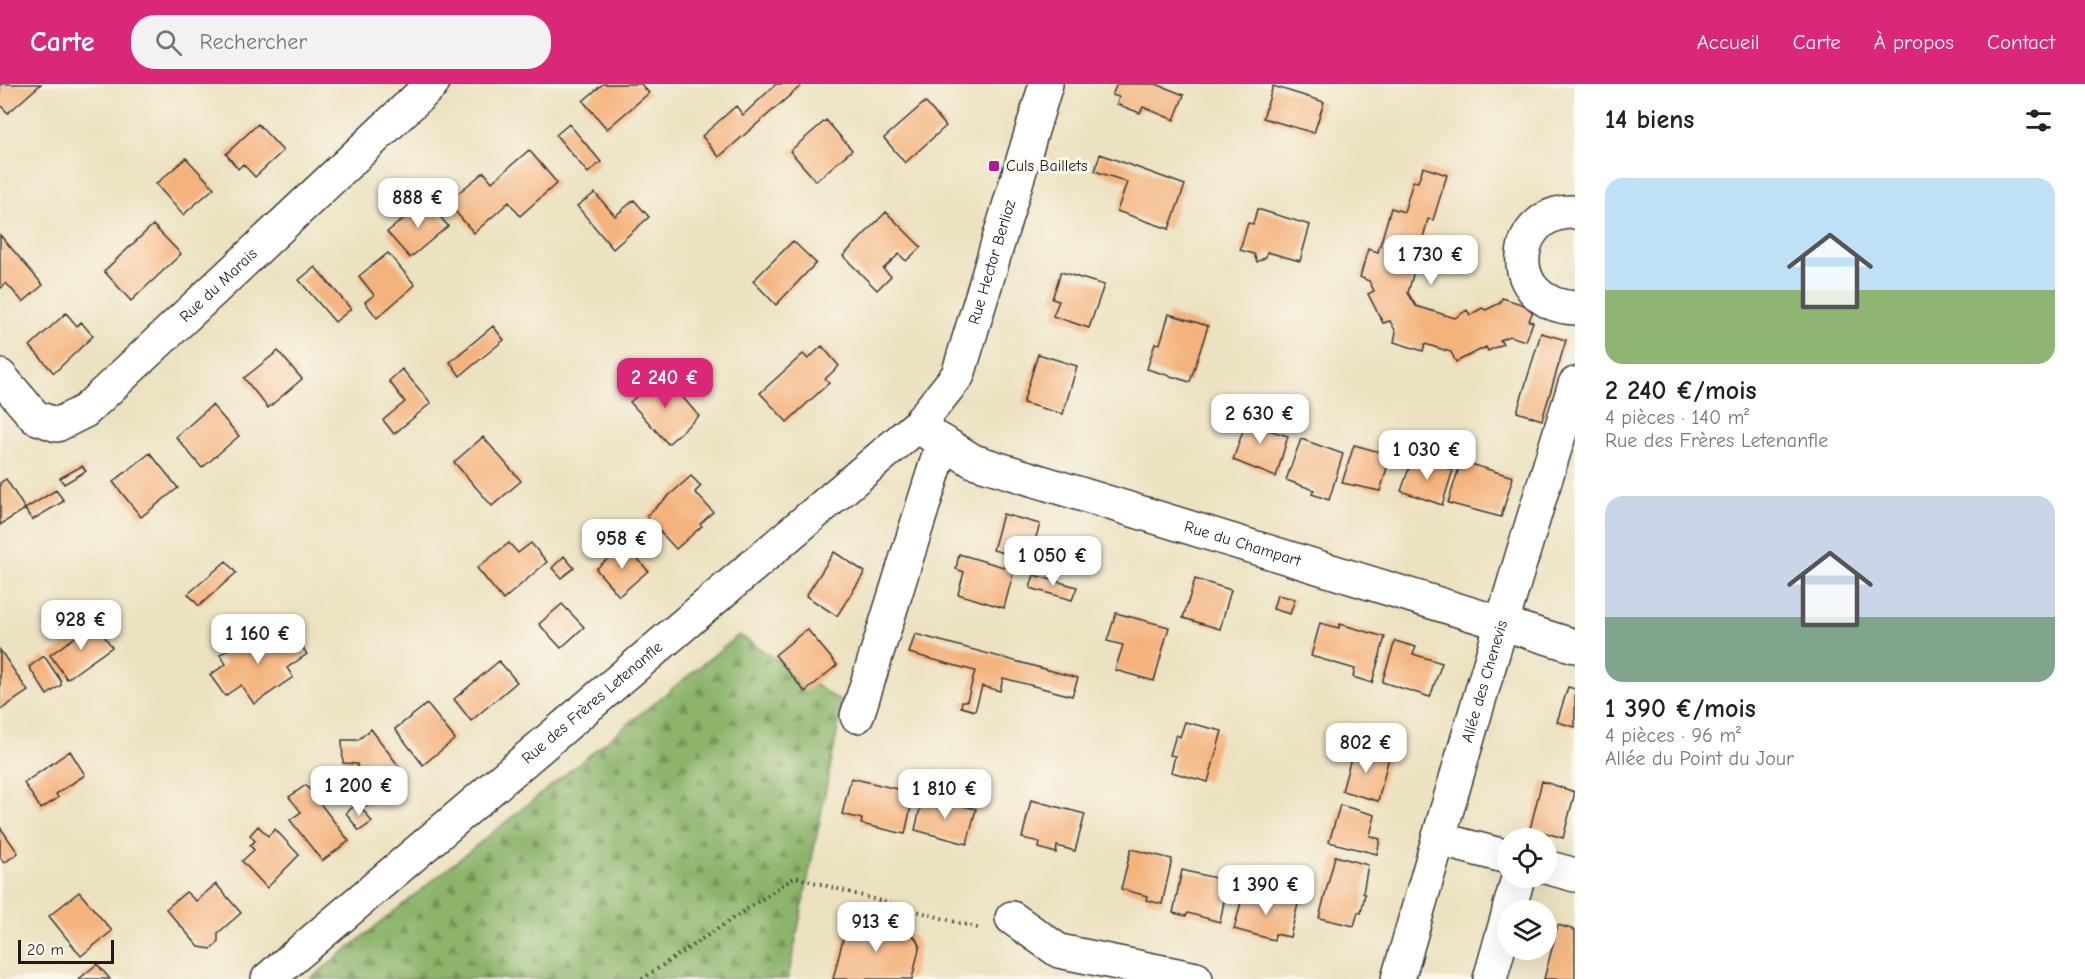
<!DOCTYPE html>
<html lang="fr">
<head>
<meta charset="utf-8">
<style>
	:root { --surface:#fff; --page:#f2f2f2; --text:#222; --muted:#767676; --accent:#db2777 }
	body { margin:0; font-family:"Comic Neue",sans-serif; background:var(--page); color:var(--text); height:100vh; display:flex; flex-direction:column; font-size:22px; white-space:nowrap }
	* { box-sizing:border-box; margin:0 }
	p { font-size:20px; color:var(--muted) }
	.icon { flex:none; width:33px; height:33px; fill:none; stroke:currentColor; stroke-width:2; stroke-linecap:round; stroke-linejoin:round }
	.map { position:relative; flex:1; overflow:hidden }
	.details { display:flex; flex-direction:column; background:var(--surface); width:510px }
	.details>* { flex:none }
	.controls { position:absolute; left:1497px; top:744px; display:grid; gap:12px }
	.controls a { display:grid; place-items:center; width:60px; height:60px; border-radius:50%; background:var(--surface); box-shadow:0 6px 24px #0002; font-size:30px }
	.scale { position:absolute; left:18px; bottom:15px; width:96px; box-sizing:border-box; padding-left:6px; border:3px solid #1c1c1c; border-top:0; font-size:16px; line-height:21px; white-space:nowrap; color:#1c1c1c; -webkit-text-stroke:4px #fbf7ec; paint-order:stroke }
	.price { position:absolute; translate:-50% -51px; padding:0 14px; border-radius:12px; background:#fff; color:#222; font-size:20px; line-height:39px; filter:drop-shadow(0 2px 3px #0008) }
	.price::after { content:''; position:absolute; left:50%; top:36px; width:18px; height:14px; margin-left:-9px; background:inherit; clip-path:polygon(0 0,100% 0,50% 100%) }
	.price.active { background:var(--accent); color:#fff }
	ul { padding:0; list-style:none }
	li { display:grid; align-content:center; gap:12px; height:318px; padding:0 30px }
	li span { display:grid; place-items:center; height:186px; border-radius:18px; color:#555 }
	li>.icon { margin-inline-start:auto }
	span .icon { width:108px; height:108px; fill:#fffc; stroke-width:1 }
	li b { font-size:26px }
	h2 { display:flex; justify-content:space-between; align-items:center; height:72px; padding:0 30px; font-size:26px }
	header { display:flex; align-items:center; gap:36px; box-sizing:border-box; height:84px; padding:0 30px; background:var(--accent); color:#fff }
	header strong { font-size:28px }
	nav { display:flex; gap:33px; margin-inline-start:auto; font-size:21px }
	.search { width:420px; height:54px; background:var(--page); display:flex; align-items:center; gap:15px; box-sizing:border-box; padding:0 21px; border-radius:24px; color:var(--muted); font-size:22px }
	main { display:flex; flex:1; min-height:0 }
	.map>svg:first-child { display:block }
	.forest { fill:url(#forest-firs); stroke:#546844; stroke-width:1.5 }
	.building { fill:#f4b37d }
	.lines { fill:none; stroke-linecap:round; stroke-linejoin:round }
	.minor-casing { stroke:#3b3a35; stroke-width:36 }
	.path { stroke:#3b3a35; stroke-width:4; stroke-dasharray:1.5 4.5; stroke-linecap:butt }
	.minor { stroke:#fff; stroke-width:33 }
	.poi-dot { fill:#b5179e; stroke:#fbf7ec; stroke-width:2 }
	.labels { text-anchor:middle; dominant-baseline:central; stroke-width:6; stroke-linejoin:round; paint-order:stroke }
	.poi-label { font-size:16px; fill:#1c1c1c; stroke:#fbf7ec; text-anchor:start }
	.street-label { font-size:16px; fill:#1c1c1c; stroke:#fbf7ec }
</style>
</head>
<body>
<header>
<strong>Carte</strong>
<div class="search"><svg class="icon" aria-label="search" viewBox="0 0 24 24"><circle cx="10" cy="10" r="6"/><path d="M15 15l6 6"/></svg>Rechercher</div>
<nav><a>Accueil</a><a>Carte</a><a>À propos</a><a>Contact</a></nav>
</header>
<main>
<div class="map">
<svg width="1575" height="895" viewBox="0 0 1575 895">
	<defs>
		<pattern id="forest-firs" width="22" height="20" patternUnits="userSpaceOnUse" patternTransform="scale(1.5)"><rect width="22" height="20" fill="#8cb46b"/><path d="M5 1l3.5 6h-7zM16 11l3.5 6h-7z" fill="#729257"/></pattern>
	</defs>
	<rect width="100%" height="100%" fill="#fbf7ec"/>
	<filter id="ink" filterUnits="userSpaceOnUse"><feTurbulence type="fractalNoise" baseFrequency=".0167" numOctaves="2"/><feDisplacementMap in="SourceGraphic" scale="12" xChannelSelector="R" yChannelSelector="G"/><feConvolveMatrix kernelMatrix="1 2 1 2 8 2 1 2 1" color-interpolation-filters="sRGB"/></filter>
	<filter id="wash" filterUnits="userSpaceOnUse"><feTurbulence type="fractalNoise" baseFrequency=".008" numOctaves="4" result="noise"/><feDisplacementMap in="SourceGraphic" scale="24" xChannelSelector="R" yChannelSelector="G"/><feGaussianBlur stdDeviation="1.35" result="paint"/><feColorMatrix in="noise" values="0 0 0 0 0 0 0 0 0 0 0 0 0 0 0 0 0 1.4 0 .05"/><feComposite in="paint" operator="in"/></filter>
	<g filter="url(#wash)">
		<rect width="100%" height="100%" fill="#ece1c0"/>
		<path class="forest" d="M739 551 843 619 788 895H310Z"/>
		<g id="blocks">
			<path class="building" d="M0 0H41L8 29 0 21Z
				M603 0H641L649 9 607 45 583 17Z
				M776 0H803L719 73 702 52 736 22 743 31Z
				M1117 0H1156L1184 11 1174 36 1143 23 1140 29 1117 20 1119 13 1112 11Z
				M1273 2 1324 18 1314 49 1263 34Z
				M925 18 946 42 905 79 884 54Z
				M826 36 852 66 816 97 790 67Z
				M258 40 283 67 255 93 243 80 238 85 226 70Z
				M569 40 601 78 588 89 556 51Z
				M529 66 557 99 520 132 509 118 474 149 447 118 484 88 492 98Z
				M1100 70 1185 101 1169 145 1117 127 1127 98 1095 87Z
				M186 74 214 104 183 131 156 100Z
				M1423 83 1447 91 1433 136 1428 135 1408 209 1416 222 1455 234 1467 226 1470 231 1482 224 1486 226 1500 219 1502 214 1534 224 1529 237 1533 238 1526 257 1509 252 1500 256 1503 260 1488 267 1486 263 1456 278 1451 268 1425 260 1423 267 1394 258 1396 248 1390 237 1383 239 1368 210 1374 207 1369 197 1360 193 1368 165 1378 168 1391 124 1404 128 1413 97 1418 98Z
				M595 109 615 132 634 116 649 133 613 165 577 122Z
				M426 117 448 142 410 174 387 148Z
				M1257 125 1310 141 1300 177 1267 168 1266 173 1257 178 1254 170 1240 166 1248 139 1253 140Z
				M886 128 921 163 906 177 899 170 883 185 891 192 877 206 843 172Z
				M153 141 181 170 131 217 104 187Z
				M0 151 43 201 23 218 6 199 0 205Z
				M793 157 816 179 776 221 753 197Z
				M388 169 415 201 377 234 365 218 374 211 359 192Z
				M315 183 351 225 335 238 299 196Z
				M1061 188 1104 201 1089 244 1053 232 1059 217 1052 215Z
				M66 229 77 242 81 238 93 252 54 289 30 262Z
				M1169 230 1208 242 1190 298 1147 285 1155 259 1160 260Z
				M493 242 504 256 460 292 450 278Z
				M1541 249 1566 256 1542 336 1517 328Z
				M822 262 839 282 825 295 829 299 787 338 760 309 803 270 808 275Z
				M278 267 302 295 268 324 244 294Z
				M1038 270 1077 282 1063 330 1023 319Z
				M402 285 431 319 394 350 383 336 405 318 389 297Z
				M662 290 699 332 668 360 630 318Z
				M212 321 239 352 202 384 176 353Z
				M1250 326 1265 330 1268 336 1265 345 1288 352 1276 393 1233 376Z
				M483 353 521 397 492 422 454 378Z
				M1301 355 1343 370 1329 416 1312 410 1314 406 1286 396Z
				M1354 361 1391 371 1380 407 1342 399Z
				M150 369 178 404 141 433 113 398Z
				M1413 373 1453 386 1442 421 1401 407Z
				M1461 377 1513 393 1501 433 1448 419Z
				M82 382 86 387 64 400 60 394Z
				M691 392 701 402 695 408 713 428 700 440 702 442 676 465 646 432Z
				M6 395 25 425 56 406 64 417 32 436 25 425 0 441V399Z
				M1003 430 1040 440 1029 476 993 466Z
				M509 459 518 469 531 459 547 478 503 516 477 484Z
				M625 460 648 487 619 512 596 485Z
				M834 468 865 488 837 532 806 512Z
				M959 470 1014 486 1004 524 958 510 964 488 956 485Z
				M564 472 574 484 561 494 552 484Z
				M226 477 236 489 199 522 188 510Z
				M1034 491 1077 503 1072 516 1030 504Z
				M1195 495 1231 506 1220 545 1183 534Z
				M1277 511 1295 515 1290 530 1273 525Z
				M562 520 584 543 561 564 539 540Z
				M1116 529 1169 543 1154 597 1115 586 1123 561 1107 557Z
				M95 539 112 563 67 595 50 571Z
				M1320 539 1339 544 1340 540 1385 553 1372 599 1353 593 1355 585 1311 572Z
				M259 544 271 561 291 547 307 570 287 584 293 593 254 620 241 601 225 612 210 591 226 580 220 571Z
				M807 545 837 581 805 608 775 571Z
				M915 550 1078 594 1072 612 1003 594 1000 607 982 602 975 627 961 623 962 617H967L975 587 909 569Z
				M1395 557 1416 563 1413 570 1442 579 1430 613 1382 598Z
				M0 566 28 607 0 626Z
				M44 572 61 597V601L47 611 29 583Z
				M499 577 517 598 471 637 454 615Z
				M1568 603 1575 605V643L1557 638Z
				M427 620 455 655 423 681 395 645Z
				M1185 638 1222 647 1208 698 1171 688 1175 672 1170 671 1176 651 1180 653Z
				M371 645 406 692 394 702 389 697 376 699 379 719 365 722 357 680 343 679 342 656H358Z
				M1354 663 1389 673 1378 717 1342 707Z
				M70 667 85 691 56 710 58 714 41 725 24 699Z
				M851 694 914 709 905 750 861 740 862 735 842 730Z
				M1542 697 1575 708 1563 754 1543 748 1542 753 1529 749Z
				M306 701 349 757 322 777 290 736 301 728 289 713Z
				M923 712 976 725 967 760 915 746Z
				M1031 716 1085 730 1075 767 1057 762 1056 769 1039 764 1040 758 1022 754Z
				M358 719 372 738 359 747 346 729Z
				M1340 721 1375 731 1370 752 1380 755 1377 770 1329 758Z
				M258 742 268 752 275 745 299 771 267 804 242 777 254 766 250 761 255 757 250 751Z
				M0 743 18 769 4 779 0 773Z
				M1131 765 1172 775 1162 820 1146 816 1147 812 1121 805Z
				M1335 772 1368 781 1363 809 1365 810 1361 829 1358 828 1354 842 1319 834Z
				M1182 786 1228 797 1220 838 1188 829 1186 832 1173 829Z
				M216 800 241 829 218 849V859L211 865 199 863 166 825 186 808 196 817Z
				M1244 807 1298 820 1290 853 1275 850 1274 856 1234 845Z
				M79 808 112 847 81 872 49 832Z
				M848 835 913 851 920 861 912 895H833Z
				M1558 841 1575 846V895H1544Z
				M97 880 110 895H79Z"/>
		</g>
	</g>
	<g filter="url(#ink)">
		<use href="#blocks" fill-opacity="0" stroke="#3b3a35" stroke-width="1.5"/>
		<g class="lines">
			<defs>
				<g id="minor">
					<path d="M1575 128C1510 125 1501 220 1575 224"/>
					<path id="s1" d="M0 292 35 333 57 341 85 327 432 0"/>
					<path id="s2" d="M917 342 973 377 1575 562"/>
					<path d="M857 632 943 358"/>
					<path d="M1438 755 1508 773"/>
					<path d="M1546 783 1575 791"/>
					<path d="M1509 826 1518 794"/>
					<path d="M1012 834 1059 867 1196 895"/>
					<path id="s3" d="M268 895 917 342 958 291 1046 0"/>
					<path id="s4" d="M1398 895C1455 696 1513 498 1575 300"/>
					<path d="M1490 895 1508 831"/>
				</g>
			</defs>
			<use href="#minor" class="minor-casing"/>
			<path class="path" d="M642 895 795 793 981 845"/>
			<use href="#minor" class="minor"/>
		</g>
	</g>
	<rect class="poi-dot" x="988" y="76" width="12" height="12" rx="3"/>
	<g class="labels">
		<g class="poi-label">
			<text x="1006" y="82">Culs Baillets</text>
		</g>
		<g class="street-label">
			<text stroke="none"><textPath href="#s3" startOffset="1036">Rue Hector Berlioz</textPath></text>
			<text stroke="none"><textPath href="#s1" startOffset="292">Rue du Marais</textPath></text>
			<text stroke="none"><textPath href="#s2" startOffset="348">Rue du Champart</textPath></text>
			<text stroke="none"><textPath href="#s4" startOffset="310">Allée des Chenevis</textPath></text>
			<text stroke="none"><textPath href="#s3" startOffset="426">Rue des Frères Letenanfle</textPath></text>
		</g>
	</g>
</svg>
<div class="controls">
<a><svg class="icon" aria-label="locate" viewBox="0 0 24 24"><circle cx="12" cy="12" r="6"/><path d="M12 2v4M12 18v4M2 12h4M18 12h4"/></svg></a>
<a><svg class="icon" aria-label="layers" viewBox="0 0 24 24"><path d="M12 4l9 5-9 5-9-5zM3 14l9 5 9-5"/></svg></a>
</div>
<div class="scale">20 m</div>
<b class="price" style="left:418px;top:145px">888 €</b>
<b class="price" style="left:1431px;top:202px">1 730 €</b>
<b class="price active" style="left:665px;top:325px">2 240 €</b>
<b class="price" style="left:1260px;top:361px">2 630 €</b>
<b class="price" style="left:1427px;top:397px">1 030 €</b>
<b class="price" style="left:622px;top:486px">958 €</b>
<b class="price" style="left:1053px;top:503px">1 050 €</b>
<b class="price" style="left:81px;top:567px">928 €</b>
<b class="price" style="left:258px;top:581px">1 160 €</b>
<b class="price" style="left:1366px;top:690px">802 €</b>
<b class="price" style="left:359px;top:733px">1 200 €</b>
<b class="price" style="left:945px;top:736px">1 810 €</b>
<b class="price" style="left:1266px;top:832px">1 390 €</b>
<b class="price" style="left:876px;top:869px">913 €</b>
</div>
<section class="details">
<h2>14 biens<svg class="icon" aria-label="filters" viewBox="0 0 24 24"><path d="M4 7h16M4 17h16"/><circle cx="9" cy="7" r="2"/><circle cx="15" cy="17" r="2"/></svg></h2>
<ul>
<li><span style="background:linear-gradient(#bfe0f5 60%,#8fb573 0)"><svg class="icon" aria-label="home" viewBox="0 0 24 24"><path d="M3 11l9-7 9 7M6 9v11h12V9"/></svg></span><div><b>2 240 €/mois</b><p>4 pièces · 140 m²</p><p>Rue des Frères Letenanfle</p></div></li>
<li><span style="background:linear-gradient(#c9d6e8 65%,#7fa58c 0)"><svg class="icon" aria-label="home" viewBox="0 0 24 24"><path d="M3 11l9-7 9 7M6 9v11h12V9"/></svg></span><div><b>1 390 €/mois</b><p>4 pièces · 96 m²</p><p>Allée du Point du Jour</p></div></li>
</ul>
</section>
</main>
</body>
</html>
